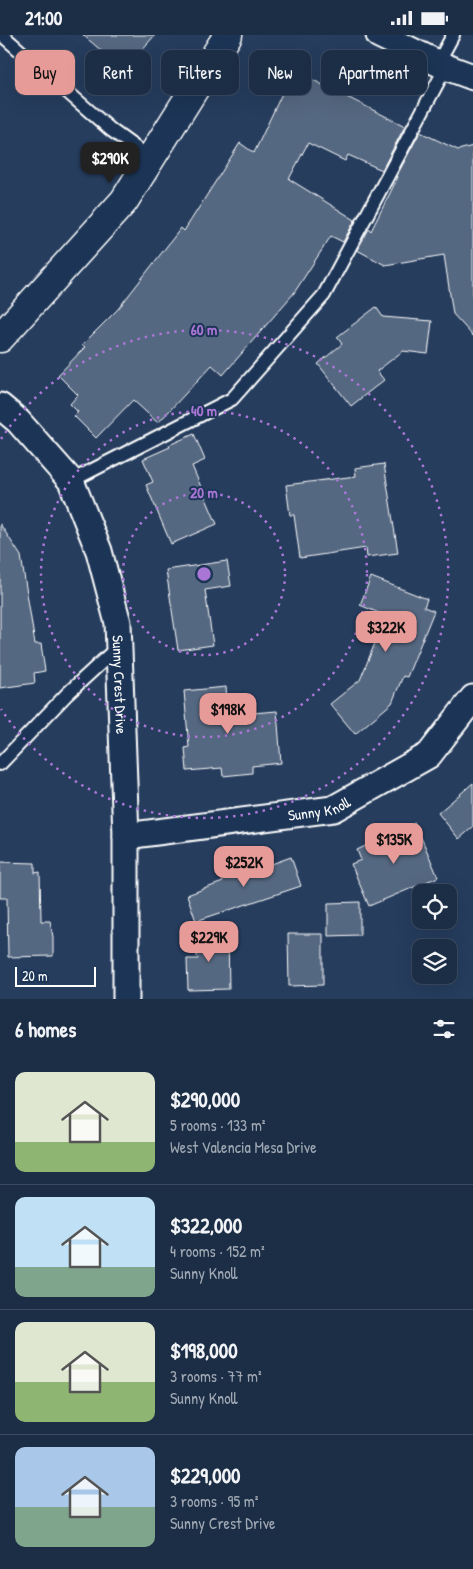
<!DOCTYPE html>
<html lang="en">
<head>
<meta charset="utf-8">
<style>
	:root { --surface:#1c2e46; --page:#293a51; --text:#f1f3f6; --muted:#a0a8b3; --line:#3a4a5f; --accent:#e69b98 }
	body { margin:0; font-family:"Patrick Hand",sans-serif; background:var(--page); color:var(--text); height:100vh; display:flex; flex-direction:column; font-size:19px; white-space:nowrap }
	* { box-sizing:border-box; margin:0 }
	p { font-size:16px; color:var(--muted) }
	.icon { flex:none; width:28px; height:28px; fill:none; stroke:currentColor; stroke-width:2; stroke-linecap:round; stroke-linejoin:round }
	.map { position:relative; height:964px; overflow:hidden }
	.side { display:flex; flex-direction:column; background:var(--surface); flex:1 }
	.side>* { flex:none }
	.hud { position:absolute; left:15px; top:15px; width:444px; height:45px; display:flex; gap:10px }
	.fabs { position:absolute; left:412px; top:849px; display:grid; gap:10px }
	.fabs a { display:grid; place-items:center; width:45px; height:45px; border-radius:10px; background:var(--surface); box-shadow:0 5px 20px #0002,0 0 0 1px var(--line); font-size:25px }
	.scale { position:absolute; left:15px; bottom:12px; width:81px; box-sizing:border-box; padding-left:5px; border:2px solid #fff; border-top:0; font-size:14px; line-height:18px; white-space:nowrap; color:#fff; -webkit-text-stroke:4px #1d3557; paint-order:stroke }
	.price { position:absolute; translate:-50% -42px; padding:0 11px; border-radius:10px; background:var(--accent); color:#111; font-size:16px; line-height:32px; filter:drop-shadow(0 1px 2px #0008) }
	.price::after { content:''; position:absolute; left:50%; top:30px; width:15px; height:11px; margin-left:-8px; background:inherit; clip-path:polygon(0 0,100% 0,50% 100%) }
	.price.current { background:#222; color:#fff }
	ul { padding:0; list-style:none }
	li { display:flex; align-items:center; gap:15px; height:125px; padding:0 15px }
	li+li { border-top:1px solid var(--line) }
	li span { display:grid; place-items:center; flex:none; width:140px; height:100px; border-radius:10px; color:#555 }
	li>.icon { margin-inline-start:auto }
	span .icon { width:60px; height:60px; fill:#fffc; stroke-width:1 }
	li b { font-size:21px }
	h2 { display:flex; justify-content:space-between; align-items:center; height:60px; padding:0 15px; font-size:21px }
	.chip { padding:0 18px; border-radius:10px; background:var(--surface); box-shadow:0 5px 20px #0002,0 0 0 1px var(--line); font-size:18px; line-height:45px }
	.chip.current { background:var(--accent); color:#111 }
	.status { display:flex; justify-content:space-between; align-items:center; height:35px; padding:0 25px; background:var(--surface); direction:ltr }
	.status svg { height:14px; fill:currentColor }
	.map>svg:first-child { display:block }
	.building { fill:#556781; stroke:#fff }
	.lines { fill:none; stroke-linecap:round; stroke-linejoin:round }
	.lane-casing { stroke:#fff; stroke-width:16 }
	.street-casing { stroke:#fff; stroke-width:29 }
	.secondary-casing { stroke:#fff; stroke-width:31 }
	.lane { stroke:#1d3557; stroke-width:12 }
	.street { stroke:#1d3557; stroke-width:25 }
	.secondary { stroke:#1d3557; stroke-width:28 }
	.ring { fill:none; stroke:#a976d5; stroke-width:2.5; stroke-dasharray:2.5 5 }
	.labels { text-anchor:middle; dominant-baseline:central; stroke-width:4; stroke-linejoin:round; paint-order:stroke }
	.street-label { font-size:15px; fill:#fff; stroke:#1d3557 }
	.centre { fill:#a976d5; stroke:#1d3557; stroke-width:2.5 }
	.ring-label { font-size:15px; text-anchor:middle; font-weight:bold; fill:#a976d5; stroke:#1d3557; stroke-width:4; stroke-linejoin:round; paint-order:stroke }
</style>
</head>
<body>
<div class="status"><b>21:00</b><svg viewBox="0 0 49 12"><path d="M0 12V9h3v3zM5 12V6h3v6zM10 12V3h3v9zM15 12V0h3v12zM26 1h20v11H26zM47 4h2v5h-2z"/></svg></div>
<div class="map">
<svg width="473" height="964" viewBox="0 0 473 964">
	<rect width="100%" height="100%" fill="#263d5e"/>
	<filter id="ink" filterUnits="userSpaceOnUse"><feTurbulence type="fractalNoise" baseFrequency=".02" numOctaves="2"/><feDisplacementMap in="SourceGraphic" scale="10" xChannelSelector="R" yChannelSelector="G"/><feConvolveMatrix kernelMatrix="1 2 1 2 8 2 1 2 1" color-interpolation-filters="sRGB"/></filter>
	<g filter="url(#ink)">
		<path class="building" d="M83 0H155L124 35Z
			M293 35 405 91 382 135 348 120 345 126 308 108 289 144 355 185 343 207 331 201 294 258 223 340 212 330 158 388 133 365 96 403 74 381 78 377 70 369 78 360 58 340 85 312 82 310 118 274 181 193 184 196 240 108 254 118Z
			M420 97 458 115 473 111V301L453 279 444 220 385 230 357 215 369 194 371 196 398 142H396Z
			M376 272 383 282 432 286 428 319 403 316 377 336 384 345 351 371 318 329 342 309 337 302Z
			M194 399 205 425 192 431 217 489 171 509 146 450 153 447 143 424 170 412 169 410Z
			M384 429 398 518 367 522 366 513 300 523 294 480H290L286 450 356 441 355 433Z
			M0 489 21 521 35 609H41L45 636 34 638 35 648 0 653Z
			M227 526 231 551 205 555 213 610 178 615 166 535Z
			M371 542 427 564 424 572 434 576 407 642 403 641 392 668 355 699 330 669 360 645 386 581 360 570Z
			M226 652 228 680 277 676 281 728 252 731V738L223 741 222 733 187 736 185 713 189 712 184 656Z
			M473 748V792L459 804 438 778Z
			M415 788 438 842 369 871 351 829 361 825 357 815Z
			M291 822 301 851 196 886 187 860 223 847 220 837 243 829 245 833 264 826 266 831Z
			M0 827 35 828V838L40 837 41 886H50L53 902V921L8 922 7 863H0Z
			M360 867V900L328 901V868Z
			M190 899H228L229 954 188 955 187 924H198Z
			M288 899H323V950L289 951Z"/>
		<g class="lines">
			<defs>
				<path id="lane" d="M2 0 111 95 151 124
					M438 28 453 0
					M71 446 232 364 324 260 446 32
					M0 729 67 659 119 611"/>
				<g id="street">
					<path d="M379 0 446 32 473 42"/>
					<path id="s1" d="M0 371 18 386 71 446 99 516 118 588 126 801V964"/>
					<path id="s2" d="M126 801 333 774 429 720 473 663"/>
				</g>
				<path id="secondary" d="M0 303 124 166 228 0"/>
			</defs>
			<use href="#lane" class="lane-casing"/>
			<use href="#street" class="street-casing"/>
			<use href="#secondary" class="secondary-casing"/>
			<use href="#lane" class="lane"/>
			<use href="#street" class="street"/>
			<use href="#secondary" class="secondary"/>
		</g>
	</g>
	<g class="ring">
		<circle cx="204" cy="539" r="81"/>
		<circle cx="204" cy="539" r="163"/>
		<path d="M1 404A244 244 0 1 1 1 674"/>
	</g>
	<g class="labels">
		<g class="street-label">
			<text stroke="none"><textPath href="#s1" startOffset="315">Sunny Crest Drive</textPath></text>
			<text stroke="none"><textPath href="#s2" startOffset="195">Sunny Knoll</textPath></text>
		</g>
	</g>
	<circle cx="204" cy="539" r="8" class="centre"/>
	<g class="ring-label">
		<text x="204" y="300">60 m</text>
		<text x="204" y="381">40 m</text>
		<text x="204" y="463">20 m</text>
	</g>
</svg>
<div class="fabs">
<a><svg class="icon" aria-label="locate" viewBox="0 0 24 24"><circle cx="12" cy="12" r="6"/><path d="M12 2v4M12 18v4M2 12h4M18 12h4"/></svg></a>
<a><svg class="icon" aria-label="layers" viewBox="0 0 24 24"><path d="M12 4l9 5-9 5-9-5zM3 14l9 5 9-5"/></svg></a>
</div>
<div class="scale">20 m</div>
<b class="price current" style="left:110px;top:149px">$290K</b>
<b class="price" style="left:386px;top:618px">$322K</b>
<b class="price" style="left:228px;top:700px">$198K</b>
<b class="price" style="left:394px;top:830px">$135K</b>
<b class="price" style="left:244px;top:853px">$252K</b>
<b class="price" style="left:209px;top:928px">$229K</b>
<div class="hud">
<a class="chip current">Buy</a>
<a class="chip">Rent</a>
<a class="chip">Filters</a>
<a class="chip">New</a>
<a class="chip">Apartment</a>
</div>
</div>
<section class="side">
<h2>6 homes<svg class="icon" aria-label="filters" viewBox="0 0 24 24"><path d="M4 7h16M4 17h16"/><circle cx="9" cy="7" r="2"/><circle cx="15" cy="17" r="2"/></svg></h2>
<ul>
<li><span style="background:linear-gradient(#dfe7d0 70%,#8fb573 0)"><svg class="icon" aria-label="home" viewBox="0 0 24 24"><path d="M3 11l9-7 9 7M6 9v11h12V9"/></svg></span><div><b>$290,000</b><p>5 rooms · 133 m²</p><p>West Valencia Mesa Drive</p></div></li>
<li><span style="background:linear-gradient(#bfe0f5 70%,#7fa58c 0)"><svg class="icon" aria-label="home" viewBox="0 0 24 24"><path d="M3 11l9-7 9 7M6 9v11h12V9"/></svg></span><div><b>$322,000</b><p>4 rooms · 152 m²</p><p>Sunny Knoll</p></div></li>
<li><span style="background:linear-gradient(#dfe7d0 60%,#8fb573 0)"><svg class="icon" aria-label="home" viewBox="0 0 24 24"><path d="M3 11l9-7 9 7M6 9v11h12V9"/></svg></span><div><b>$198,000</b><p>3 rooms · 77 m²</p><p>Sunny Knoll</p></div></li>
<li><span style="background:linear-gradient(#a9c7e8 60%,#7fa58c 0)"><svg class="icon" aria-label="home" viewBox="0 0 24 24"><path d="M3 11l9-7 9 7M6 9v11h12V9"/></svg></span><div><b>$229,000</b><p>3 rooms · 95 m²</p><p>Sunny Crest Drive</p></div></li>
</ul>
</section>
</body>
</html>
